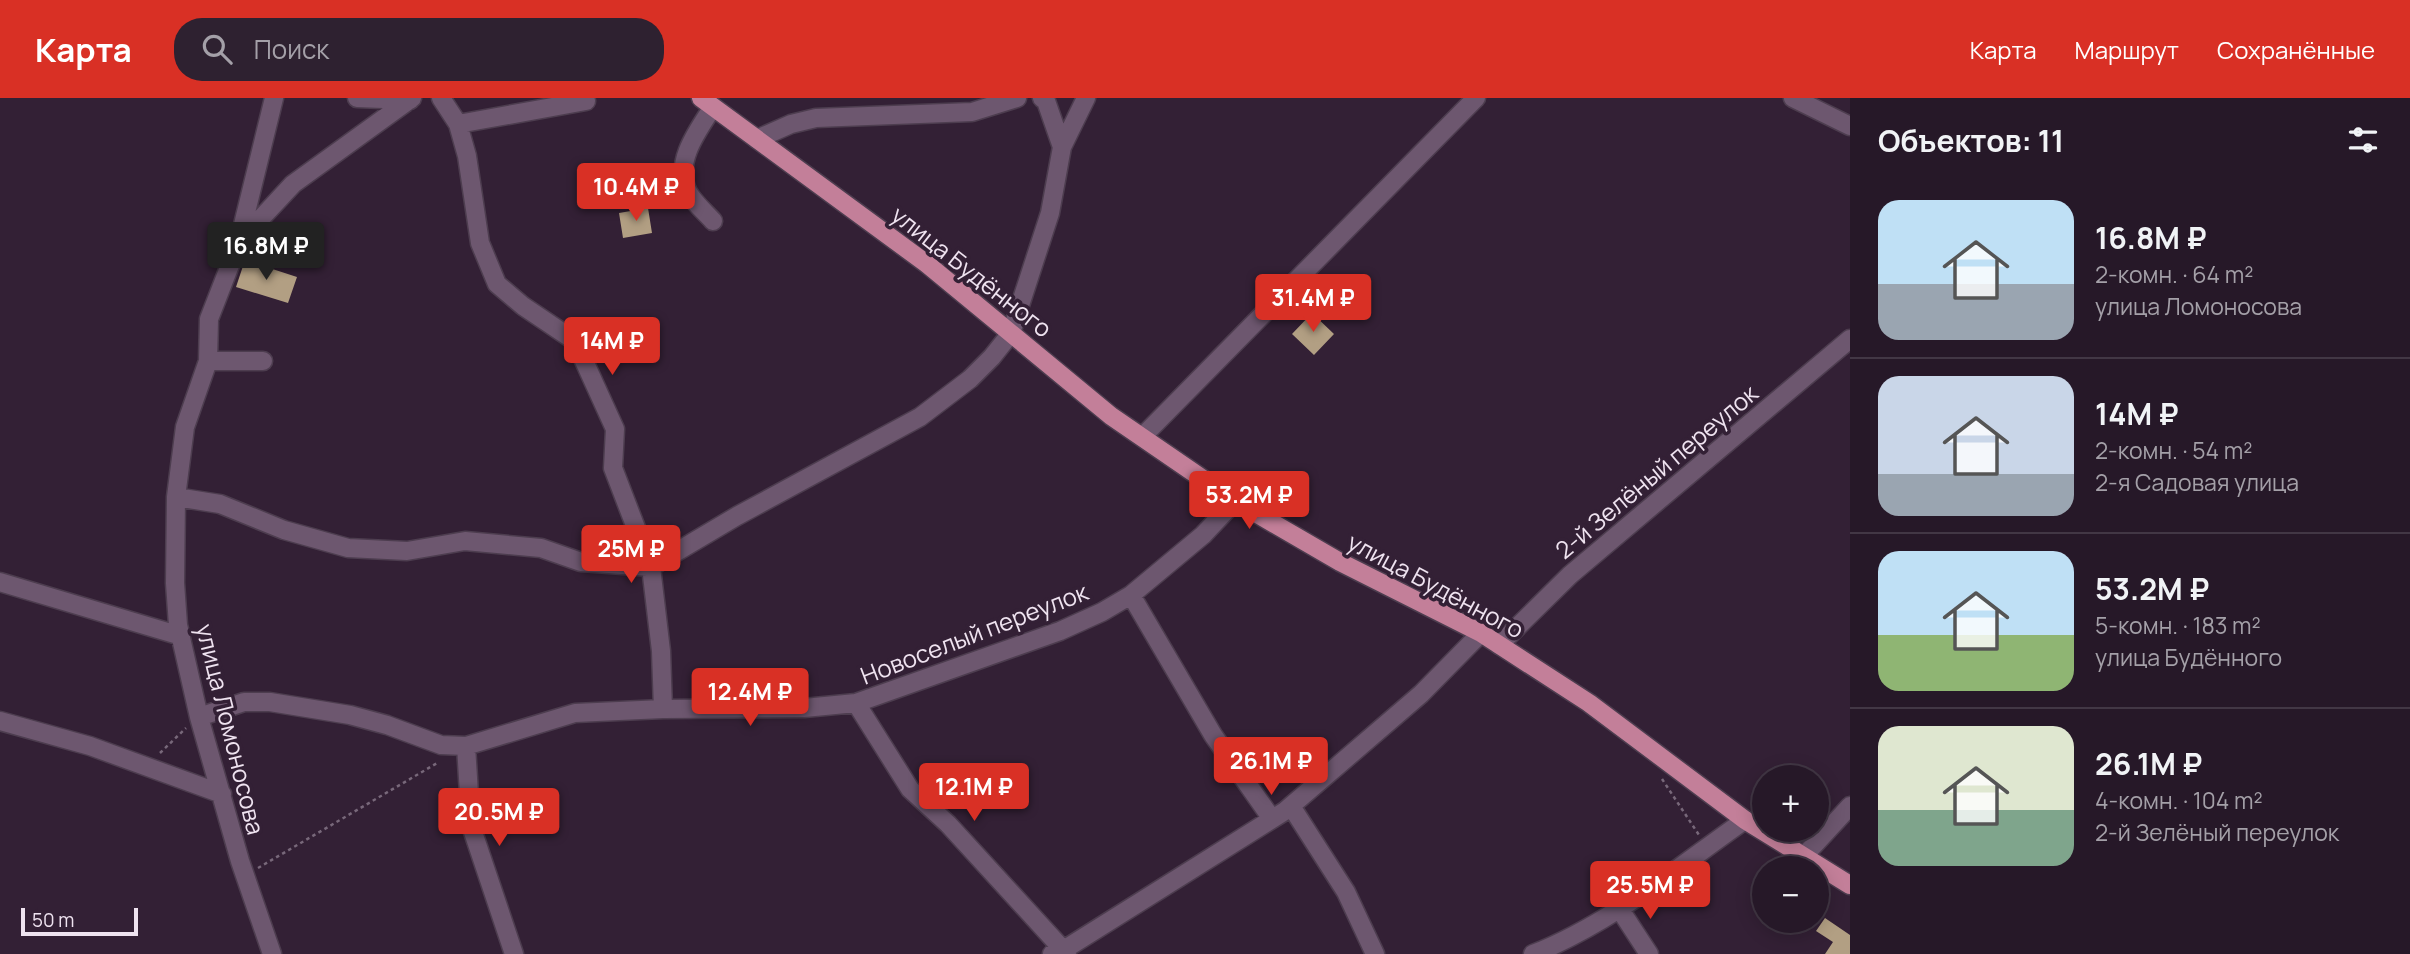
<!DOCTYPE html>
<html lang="ru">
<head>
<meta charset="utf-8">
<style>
	:root { --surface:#261828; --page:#2e2130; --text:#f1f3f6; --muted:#a4a0a8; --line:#423745; --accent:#d93025 }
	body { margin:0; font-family:Manrope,sans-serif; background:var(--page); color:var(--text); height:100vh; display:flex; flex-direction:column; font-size:26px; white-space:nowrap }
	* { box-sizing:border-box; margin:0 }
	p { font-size:23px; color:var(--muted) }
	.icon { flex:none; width:38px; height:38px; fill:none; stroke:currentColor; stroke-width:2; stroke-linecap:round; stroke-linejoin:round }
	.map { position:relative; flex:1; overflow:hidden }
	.details { display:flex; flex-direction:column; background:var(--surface); width:560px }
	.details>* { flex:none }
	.fabs { position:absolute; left:1752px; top:667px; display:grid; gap:14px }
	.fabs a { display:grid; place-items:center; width:77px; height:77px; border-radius:50%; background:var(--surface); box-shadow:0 4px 18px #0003,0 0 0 2px var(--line); font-size:35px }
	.scale { position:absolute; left:21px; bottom:18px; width:117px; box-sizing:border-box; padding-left:7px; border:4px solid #efe3f0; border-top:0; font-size:19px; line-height:24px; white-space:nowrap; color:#efe3f0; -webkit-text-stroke:5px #332035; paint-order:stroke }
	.price { position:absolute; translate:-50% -60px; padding:0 16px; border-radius:7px; background:var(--accent); color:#fff; font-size:23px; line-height:46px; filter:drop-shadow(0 2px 4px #0008) }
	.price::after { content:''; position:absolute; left:50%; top:42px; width:21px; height:16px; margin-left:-10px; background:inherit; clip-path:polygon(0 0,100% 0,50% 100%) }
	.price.active { background:#222; color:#fff }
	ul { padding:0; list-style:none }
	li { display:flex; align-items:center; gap:21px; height:175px; padding:0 28px }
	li+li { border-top:2px solid var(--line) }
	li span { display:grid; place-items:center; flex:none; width:196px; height:140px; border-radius:21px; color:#555 }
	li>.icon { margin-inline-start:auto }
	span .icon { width:84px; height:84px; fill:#fffc; stroke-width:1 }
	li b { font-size:30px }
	h2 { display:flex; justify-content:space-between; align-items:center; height:84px; padding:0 28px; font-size:30px }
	header { display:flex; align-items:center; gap:42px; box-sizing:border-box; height:98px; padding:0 35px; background:var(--accent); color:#fff }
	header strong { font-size:33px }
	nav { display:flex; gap:38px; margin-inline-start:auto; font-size:24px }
	.search { width:490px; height:63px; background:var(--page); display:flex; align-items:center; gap:18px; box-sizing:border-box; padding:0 24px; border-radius:28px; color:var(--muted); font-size:26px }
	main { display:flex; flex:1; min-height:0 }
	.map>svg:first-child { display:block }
	.building { fill:#b29f83 }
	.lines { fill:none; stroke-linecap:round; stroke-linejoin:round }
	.minor-casing { stroke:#4d3d4f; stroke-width:21 }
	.major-casing { stroke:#4d3d4f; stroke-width:21 }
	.path { stroke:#78687a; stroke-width:2.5; stroke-dasharray:3.5 3.5; stroke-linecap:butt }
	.minor { stroke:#6d576f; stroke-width:18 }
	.major { stroke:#c37f99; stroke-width:18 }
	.labels { text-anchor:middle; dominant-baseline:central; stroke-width:7; stroke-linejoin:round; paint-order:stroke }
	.street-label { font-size:24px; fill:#efe3f0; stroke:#332035 }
</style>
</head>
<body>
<header>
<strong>Карта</strong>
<div class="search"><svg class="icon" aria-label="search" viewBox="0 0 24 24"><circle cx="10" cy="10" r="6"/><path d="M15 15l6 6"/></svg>Поиск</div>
<nav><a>Карта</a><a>Маршрут</a><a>Сохранённые</a></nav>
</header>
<main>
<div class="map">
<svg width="1850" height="856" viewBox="0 0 1850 856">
	<rect width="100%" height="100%" fill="#332035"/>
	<path class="building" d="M648 110 652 135 623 140 619 115Z
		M245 162 297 179 288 205 236 189Z
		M1312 215 1334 236 1314 257 1292 236Z
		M1825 820 1850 837V856H1825L1833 844 1816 833Z"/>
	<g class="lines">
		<defs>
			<path id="minor" d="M357 0 410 2
				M441 0 458 26 467 58 480 145 497 186 523 208 575 243 615 331 613 370 651 469 661 553 663 611
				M1042 0 1046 3 1062 49
				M1793 0 1850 28
				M713 9C698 32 673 65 688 94 694 105 706 115 713 123
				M458 26 586 3
				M757 41 791 26 816 20 972 14 1017 0
				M239 143 274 0
				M208 263H263
				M1143 338 1476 0
				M176 399 220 406 284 432 348 450 407 453 465 443 541 450 581 464 651 469 737 418 920 319 970 281 992 259 1011 235 1050 115 1062 49 1086 0
				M0 484 181 538
				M1131 497 1213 637 1272 721
				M1499 547 1570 477 1850 241
				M856 605 910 691 948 726 1067 856
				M199 619 244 604H270L350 617 387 627 441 647 466 648 575 615 663 611 804 610 856 605 1060 533 1102 514 1131 497 1203 437 1235 403
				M0 623 90 648 222 696
				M466 648 471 728 514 856
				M1291 708 1346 794 1375 856
				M1804 758 1850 708
				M1619 810 1649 856
				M272 856 240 763 199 619 178 527 175 485 176 399 185 329 208 263 209 221 239 144 293 86 412 0
				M1052 856 1065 851 1285 713 1421 596 1481 535
				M1533 856C1610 826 1678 769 1745 722"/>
			<path id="major" d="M701 0 927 166 1111 318 1235 403 1340 464 1481 535 1589 605 1745 722 1850 787"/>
		</defs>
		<use href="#minor" class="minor-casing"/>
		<use href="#major" class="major-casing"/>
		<path class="path" d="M160 655 186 630
			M1662 681 1699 737
			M258 770 439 664"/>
		<use href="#minor" class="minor"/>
		<use href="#major" class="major"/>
	</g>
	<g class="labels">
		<g class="street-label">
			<text transform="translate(972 173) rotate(38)">улица Будённого</text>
			<text transform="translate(1656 373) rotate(-40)">2-й Зелёный переулок</text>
			<text transform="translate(1436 487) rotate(28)">улица Будённого</text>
			<text transform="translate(974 535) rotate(-21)">Новоселый переулок</text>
			<text transform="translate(231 631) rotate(76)">улица Ломоносова</text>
		</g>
	</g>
</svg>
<div class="fabs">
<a>+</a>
<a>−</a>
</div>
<div class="scale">50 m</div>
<b class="price" style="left:636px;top:125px">10.4M ₽</b>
<b class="price active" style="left:266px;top:184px">16.8M ₽</b>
<b class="price" style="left:1313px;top:236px">31.4M ₽</b>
<b class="price" style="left:612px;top:279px">14M ₽</b>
<b class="price" style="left:1249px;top:433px">53.2M ₽</b>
<b class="price" style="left:631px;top:487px">25M ₽</b>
<b class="price" style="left:750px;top:630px">12.4M ₽</b>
<b class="price" style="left:1271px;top:699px">26.1M ₽</b>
<b class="price" style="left:974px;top:725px">12.1M ₽</b>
<b class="price" style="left:499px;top:750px">20.5M ₽</b>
<b class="price" style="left:1650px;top:823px">25.5M ₽</b>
</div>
<section class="details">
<h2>Объектов: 11<svg class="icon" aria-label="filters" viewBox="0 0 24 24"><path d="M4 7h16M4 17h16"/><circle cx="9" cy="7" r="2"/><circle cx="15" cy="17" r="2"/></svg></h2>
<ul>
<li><span style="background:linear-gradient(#bfe0f5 60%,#9aa5b1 0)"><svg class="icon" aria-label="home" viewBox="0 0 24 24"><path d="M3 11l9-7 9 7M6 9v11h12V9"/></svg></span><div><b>16.8M ₽</b><p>2-комн. · 64 m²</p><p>улица Ломоносова</p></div></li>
<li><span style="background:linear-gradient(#c9d6e8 70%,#9aa5b1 0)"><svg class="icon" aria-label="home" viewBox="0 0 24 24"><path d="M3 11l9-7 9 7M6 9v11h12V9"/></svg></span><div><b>14M ₽</b><p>2-комн. · 54 m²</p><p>2-я Садовая улица</p></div></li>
<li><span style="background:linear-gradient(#bfe0f5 60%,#8fb573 0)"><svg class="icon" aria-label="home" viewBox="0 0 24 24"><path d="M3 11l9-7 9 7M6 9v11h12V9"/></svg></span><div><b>53.2M ₽</b><p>5-комн. · 183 m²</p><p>улица Будённого</p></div></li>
<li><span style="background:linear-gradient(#dfe7d0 60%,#7fa58c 0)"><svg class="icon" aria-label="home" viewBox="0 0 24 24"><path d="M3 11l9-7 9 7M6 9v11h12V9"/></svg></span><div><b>26.1M ₽</b><p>4-комн. · 104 m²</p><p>2-й Зелёный переулок</p></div></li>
</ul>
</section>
</main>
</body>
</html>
